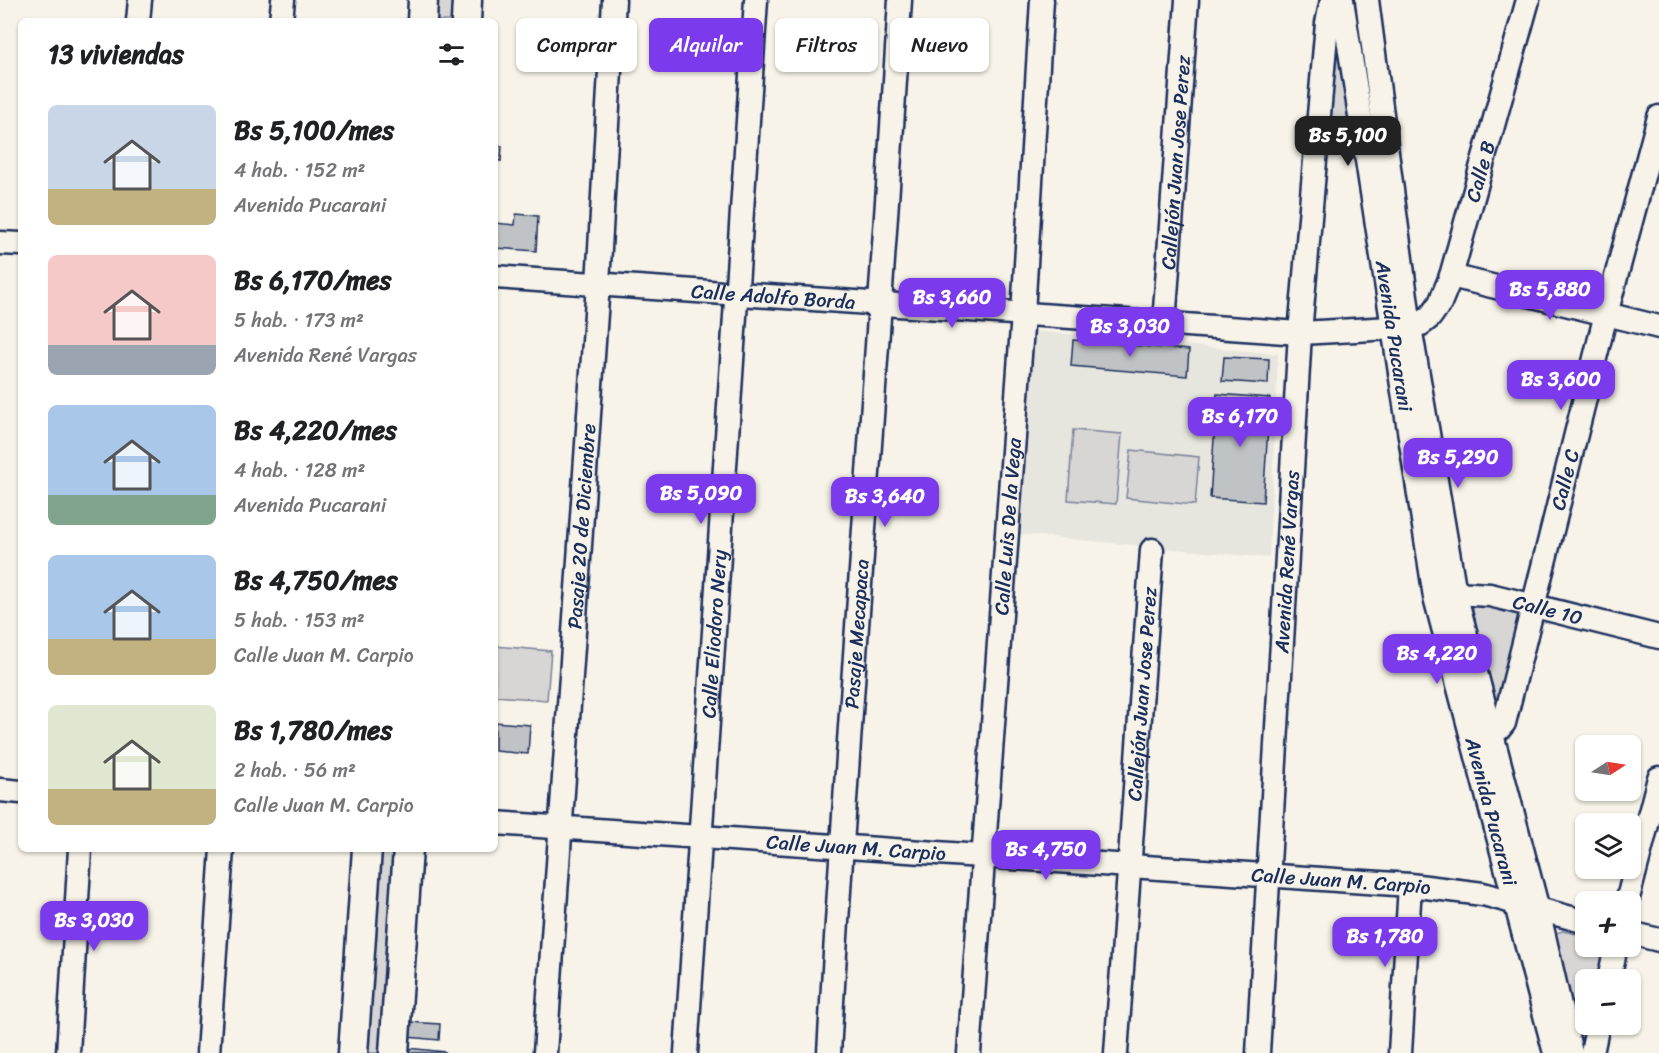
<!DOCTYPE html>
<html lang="es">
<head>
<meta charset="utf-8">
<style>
	:root { --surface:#fff; --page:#f6f6f6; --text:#202124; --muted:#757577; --accent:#7c3aed }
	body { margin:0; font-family:Sriracha,sans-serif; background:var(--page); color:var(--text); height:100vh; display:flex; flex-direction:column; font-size:22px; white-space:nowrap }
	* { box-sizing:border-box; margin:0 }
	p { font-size:20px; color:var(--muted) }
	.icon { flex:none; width:33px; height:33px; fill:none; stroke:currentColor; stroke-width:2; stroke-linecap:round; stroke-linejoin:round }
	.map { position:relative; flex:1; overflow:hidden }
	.panel { position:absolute; left:18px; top:18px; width:480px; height:834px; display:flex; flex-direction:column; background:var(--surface); border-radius:9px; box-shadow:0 2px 4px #0004 }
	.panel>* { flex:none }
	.banner { position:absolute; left:516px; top:18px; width:570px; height:54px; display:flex; gap:12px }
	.needle { width:39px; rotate:78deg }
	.fabs { position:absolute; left:1575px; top:735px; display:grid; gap:12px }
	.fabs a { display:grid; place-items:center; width:66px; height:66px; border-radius:9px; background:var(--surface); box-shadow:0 2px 4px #0004; font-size:30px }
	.price { position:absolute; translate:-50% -51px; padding:0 14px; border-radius:12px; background:var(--accent); color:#fff; font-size:20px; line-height:39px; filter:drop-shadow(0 2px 3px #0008) }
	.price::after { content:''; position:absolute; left:50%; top:36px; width:18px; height:14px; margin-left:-9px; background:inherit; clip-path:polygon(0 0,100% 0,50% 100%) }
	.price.selected { background:#222; color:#fff }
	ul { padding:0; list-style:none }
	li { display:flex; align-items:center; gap:18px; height:150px; padding:0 30px }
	li span { display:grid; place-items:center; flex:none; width:168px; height:120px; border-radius:9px; color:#555 }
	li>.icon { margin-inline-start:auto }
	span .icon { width:72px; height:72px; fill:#fffc; stroke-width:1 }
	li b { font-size:26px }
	h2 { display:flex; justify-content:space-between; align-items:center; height:72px; padding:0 30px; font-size:26px }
	.tag { padding:0 21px; border-radius:9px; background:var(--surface); box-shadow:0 2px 4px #0004; font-size:21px; line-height:54px }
	.tag.selected { background:var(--accent); color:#fff }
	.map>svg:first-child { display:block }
	.built { fill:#e6e5de }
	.green { fill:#d7d6d4; stroke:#798299; stroke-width:1.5 }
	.building { fill:#c0c3c5; stroke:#1b2f5e; stroke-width:1.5 }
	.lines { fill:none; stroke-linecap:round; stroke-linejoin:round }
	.minor-casing { stroke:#1b2f5e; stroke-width:27 }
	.major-casing { stroke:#1b2f5e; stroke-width:33 }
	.minor { stroke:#f7f3e8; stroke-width:22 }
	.major { stroke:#f7f3e8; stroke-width:28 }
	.labels { text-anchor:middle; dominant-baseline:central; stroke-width:6; stroke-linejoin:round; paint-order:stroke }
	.street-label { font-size:20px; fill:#1b2f5e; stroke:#f7f3e8 }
</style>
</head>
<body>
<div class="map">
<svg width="1659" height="1053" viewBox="0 0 1659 1053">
	<rect width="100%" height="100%" fill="#f7f3e8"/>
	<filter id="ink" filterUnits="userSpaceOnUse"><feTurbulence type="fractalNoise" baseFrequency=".0167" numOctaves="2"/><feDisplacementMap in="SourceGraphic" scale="12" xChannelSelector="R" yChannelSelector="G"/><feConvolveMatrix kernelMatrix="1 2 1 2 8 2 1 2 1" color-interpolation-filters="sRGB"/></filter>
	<g filter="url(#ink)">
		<path class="built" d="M1034 331 1278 354 1269 558 1019 534Z"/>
		<path class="green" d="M437 0H462L461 21H436Z
			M1332 15 1359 156 1326 151Z
			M1073 430 1122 434 1116 504 1068 500Z
			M1131 450 1199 457 1195 505 1126 498Z
			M1475 604 1518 615 1520 620 1497 707H1493L1469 606Z
			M495 646 551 651 547 700 495 696Z
			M379 849H402L388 1053H364Z
			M1563 931 1585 936 1586 946 1606 947 1598 979 1586 980 1587 1025 1581 1040H1578L1555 933Z"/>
		<path class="building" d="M495 146H502L501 161 495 160Z
			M516 214 538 216 536 251 495 248V223L515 225Z
			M1073 340 1189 350 1187 376 1071 366Z
			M1224 357 1269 359 1268 384 1222 381Z
			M1217 394 1270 398 1263 502 1210 498Z
			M495 722 530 725 528 754 495 751Z
			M408 1022 440 1024 439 1040 407 1037Z
			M407 1048 446 1052 406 1053Z"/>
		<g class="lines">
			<defs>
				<g id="minor">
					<path id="s1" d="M1342 0 1435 597 1555 1053"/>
					<path d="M1367 0 1410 327 1455 593 1538 910 1571 1053"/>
					<path d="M138 21 140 0"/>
					<path d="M281 21 283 0"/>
					<path d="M0 243 21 244"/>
					<path d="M1451 276 1659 327"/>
					<path id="s2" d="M495 277 1300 333 1410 327 1421 324 1430 317 1440 303 1451 276 1528 0"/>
					<path id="s3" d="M1164 324 1187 0"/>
					<path id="s4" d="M1442 596 1455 593 1490 595 1659 637"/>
					<path id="s5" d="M1491 731 1499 729 1504 723 1606 314 1659 117"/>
					<path d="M0 790 21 792"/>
					<path id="s6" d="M495 823 1410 885 1483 894 1586 922"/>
					<path d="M1627 902 1659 778"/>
					<path d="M1630 933 1659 940"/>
					<path d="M1609 980 1616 946"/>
					<path d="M68 1053 80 849"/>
					<path d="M208 1053 222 849"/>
					<path id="s7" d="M545 1053 598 284 614 0"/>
					<path id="s8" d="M686 1053 756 0"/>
					<path id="s9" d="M829 1053C849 702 879 351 900 0"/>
					<path id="s10" d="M969 1053 1023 314 1042 0"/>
					<path id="s11" d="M1116 1053 1152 550"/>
					<path id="s12" d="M1258 1053 1300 333 1327 23 1332 0"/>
					<path d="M1400 1053 1410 885"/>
					<path d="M1592 1053 1598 1024"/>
				</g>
				<path id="major" d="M422 21 423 0
					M466 21 467 0
					M353 1053 367 849
					M394 1053 408 849"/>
			</defs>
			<use href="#minor" class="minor-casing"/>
			<use href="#major" class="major-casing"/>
			<use href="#minor" class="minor"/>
			<use href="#major" class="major"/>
		</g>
	</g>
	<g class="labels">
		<g class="street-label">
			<text stroke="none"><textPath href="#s3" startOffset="162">Callejón Juan Jose Perez</textPath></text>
			<text stroke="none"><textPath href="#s2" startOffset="1095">Calle B</textPath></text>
			<text stroke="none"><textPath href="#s2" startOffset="279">Calle Adolfo Borda</textPath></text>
			<text stroke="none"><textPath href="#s1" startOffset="340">Avenida Pucarani</textPath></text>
			<text stroke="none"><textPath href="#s5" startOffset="267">Calle C</textPath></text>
			<text stroke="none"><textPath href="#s7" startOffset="528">Pasaje 20 de Diciembre</textPath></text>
			<text stroke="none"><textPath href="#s10" startOffset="528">Calle Luis De la Vega</textPath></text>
			<text stroke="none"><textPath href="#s12" startOffset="492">Avenida René Vargas</textPath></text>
			<text stroke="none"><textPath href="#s4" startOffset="108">Calle 10</textPath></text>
			<text stroke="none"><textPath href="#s8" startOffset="420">Calle Eliodoro Nery</textPath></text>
			<text stroke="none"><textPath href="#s9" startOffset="420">Pasaje Mecapaca</textPath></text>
			<text stroke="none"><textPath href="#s11" startOffset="360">Callejón Juan Jose Perez</textPath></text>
			<text stroke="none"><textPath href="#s1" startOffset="826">Avenida Pucarani</textPath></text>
			<text stroke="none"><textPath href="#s6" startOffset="362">Calle Juan M. Carpio</textPath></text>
			<text stroke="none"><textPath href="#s6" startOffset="848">Calle Juan M. Carpio</textPath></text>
		</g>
	</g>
</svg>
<div class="fabs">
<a><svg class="needle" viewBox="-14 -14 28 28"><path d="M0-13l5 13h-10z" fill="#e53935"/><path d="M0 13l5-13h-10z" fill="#757577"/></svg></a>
<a><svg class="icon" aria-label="layers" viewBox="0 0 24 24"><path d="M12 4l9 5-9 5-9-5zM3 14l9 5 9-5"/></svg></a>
<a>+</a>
<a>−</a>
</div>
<b class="price selected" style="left:1348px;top:167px">Bs 5,100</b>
<b class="price" style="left:1550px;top:321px">Bs 5,880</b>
<b class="price" style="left:952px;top:329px">Bs 3,660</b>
<b class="price" style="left:1130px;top:358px">Bs 3,030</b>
<b class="price" style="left:1561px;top:411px">Bs 3,600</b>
<b class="price" style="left:1240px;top:448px">Bs 6,170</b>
<b class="price" style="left:1458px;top:489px">Bs 5,290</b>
<b class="price" style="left:701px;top:525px">Bs 5,090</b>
<b class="price" style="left:885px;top:528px">Bs 3,640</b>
<b class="price" style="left:1437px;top:685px">Bs 4,220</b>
<b class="price" style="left:1046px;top:881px">Bs 4,750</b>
<b class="price" style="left:94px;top:952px">Bs 3,030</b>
<b class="price" style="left:1385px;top:968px">Bs 1,780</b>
<div class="banner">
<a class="tag">Comprar</a>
<a class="tag selected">Alquilar</a>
<a class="tag">Filtros</a>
<a class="tag">Nuevo</a>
</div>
<section class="panel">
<h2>13 viviendas<svg class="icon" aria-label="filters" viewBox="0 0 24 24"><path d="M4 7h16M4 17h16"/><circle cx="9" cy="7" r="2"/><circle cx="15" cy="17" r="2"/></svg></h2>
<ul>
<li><span style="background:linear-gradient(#c9d6e8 70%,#c2b280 0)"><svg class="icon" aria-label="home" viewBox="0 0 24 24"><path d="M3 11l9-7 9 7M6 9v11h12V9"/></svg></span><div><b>Bs 5,100/mes</b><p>4 hab. · 152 m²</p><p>Avenida Pucarani</p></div></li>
<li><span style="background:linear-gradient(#f6c9c9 75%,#9aa5b1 0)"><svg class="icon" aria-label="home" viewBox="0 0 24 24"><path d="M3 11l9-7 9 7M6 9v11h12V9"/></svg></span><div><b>Bs 6,170/mes</b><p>5 hab. · 173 m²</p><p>Avenida René Vargas</p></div></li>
<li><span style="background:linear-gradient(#a9c7e8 75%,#7fa58c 0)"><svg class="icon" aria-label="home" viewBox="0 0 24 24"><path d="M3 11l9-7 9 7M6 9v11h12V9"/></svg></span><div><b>Bs 4,220/mes</b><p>4 hab. · 128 m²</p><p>Avenida Pucarani</p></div></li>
<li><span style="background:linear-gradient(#a9c7e8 70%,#c2b280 0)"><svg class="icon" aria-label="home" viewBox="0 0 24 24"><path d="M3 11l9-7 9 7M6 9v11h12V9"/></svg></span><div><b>Bs 4,750/mes</b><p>5 hab. · 153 m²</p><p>Calle Juan M. Carpio</p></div></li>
<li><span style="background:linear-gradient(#dfe7d0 70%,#c2b280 0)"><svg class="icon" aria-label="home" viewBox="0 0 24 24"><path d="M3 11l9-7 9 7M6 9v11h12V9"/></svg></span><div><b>Bs 1,780/mes</b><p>2 hab. · 56 m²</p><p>Calle Juan M. Carpio</p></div></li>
</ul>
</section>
</div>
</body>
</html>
